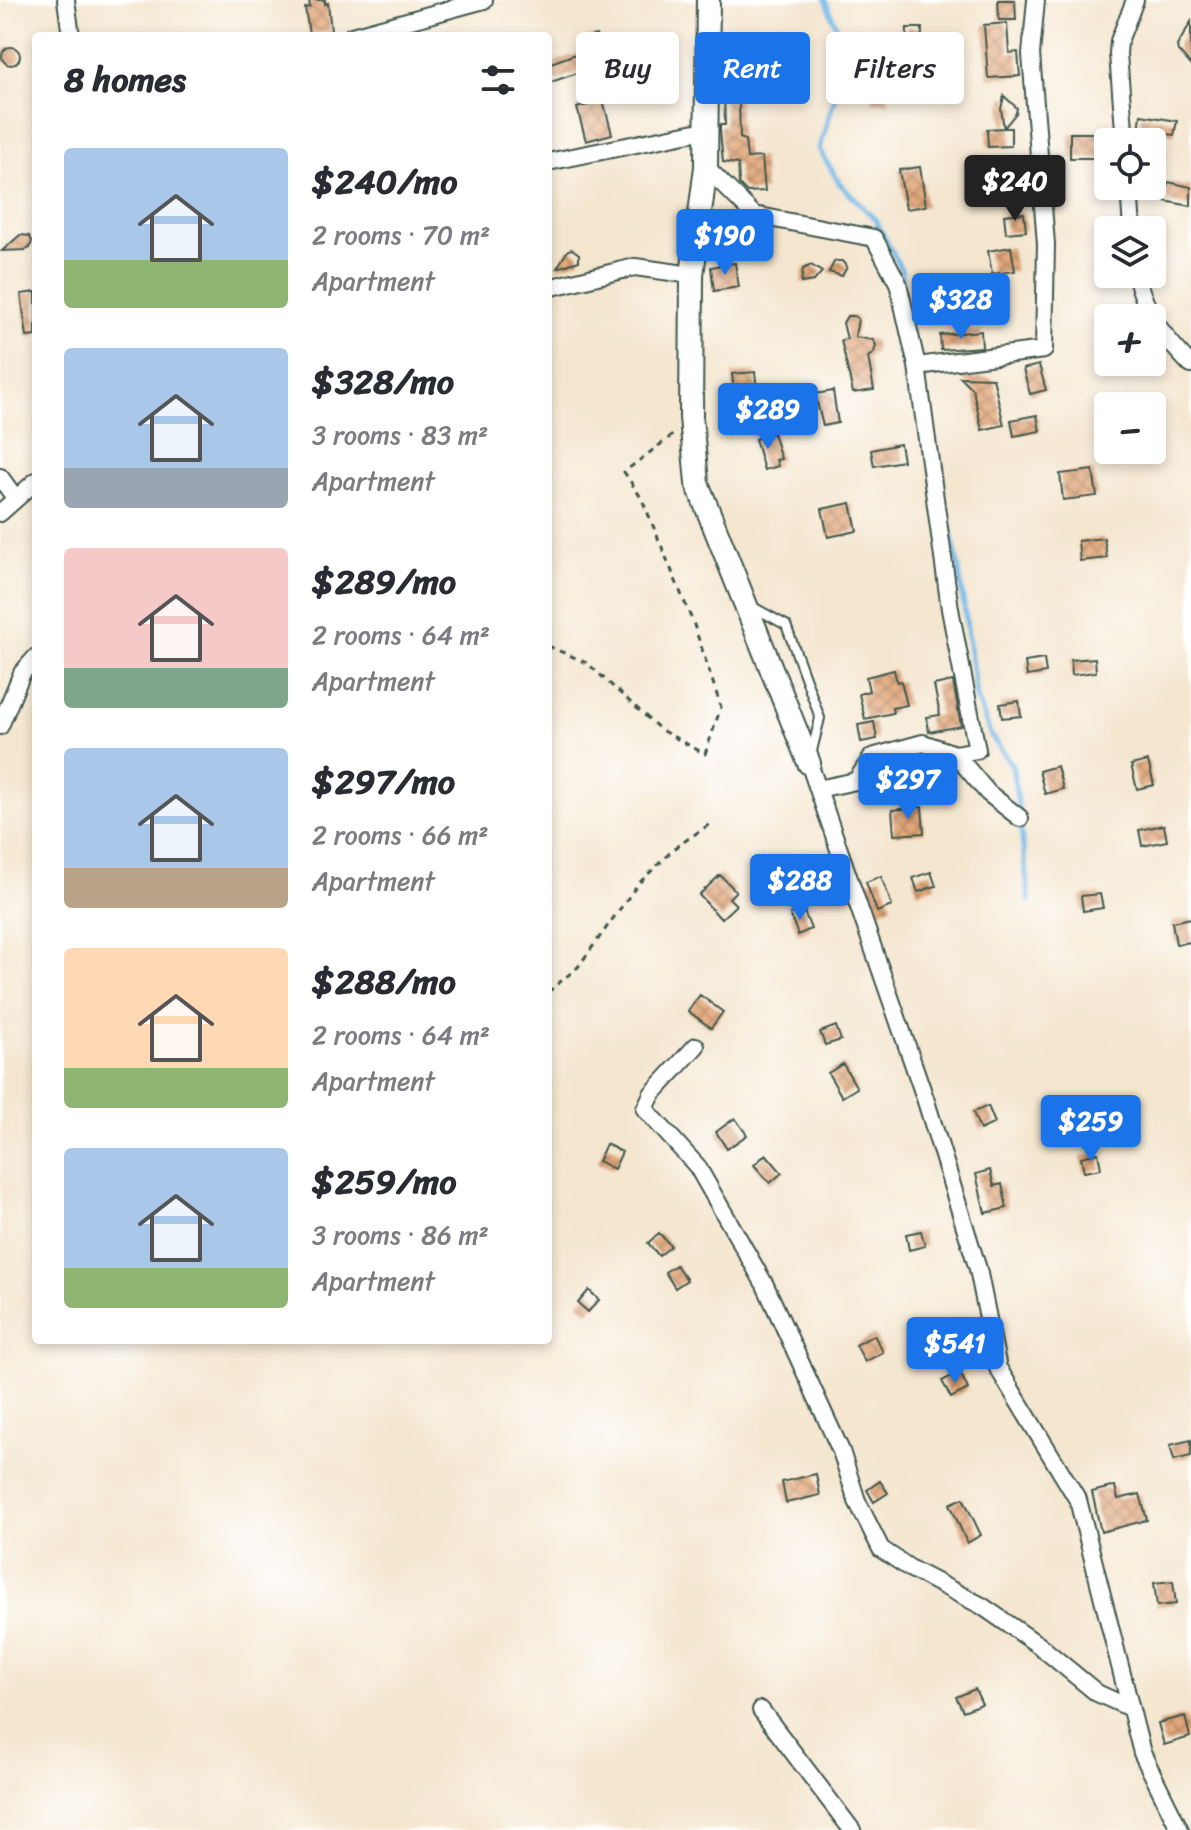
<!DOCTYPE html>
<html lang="en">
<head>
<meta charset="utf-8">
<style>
	:root { --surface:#fff; --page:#f7f7f7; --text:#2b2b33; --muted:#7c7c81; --accent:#1a73e8 }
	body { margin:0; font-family:Sriracha,sans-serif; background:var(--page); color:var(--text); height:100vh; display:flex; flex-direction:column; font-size:30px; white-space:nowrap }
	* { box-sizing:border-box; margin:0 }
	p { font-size:26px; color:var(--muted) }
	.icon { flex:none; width:44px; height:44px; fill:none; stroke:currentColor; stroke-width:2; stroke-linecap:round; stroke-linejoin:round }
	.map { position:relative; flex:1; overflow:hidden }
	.drawer { position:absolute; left:32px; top:32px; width:520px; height:1312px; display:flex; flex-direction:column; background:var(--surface); border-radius:8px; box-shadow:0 4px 12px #0003 }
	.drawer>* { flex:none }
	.banner { position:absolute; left:576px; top:32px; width:494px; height:72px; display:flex; gap:16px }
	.buttons { position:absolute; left:1094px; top:128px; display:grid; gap:16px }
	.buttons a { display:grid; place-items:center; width:72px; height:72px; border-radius:8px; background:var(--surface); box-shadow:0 4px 12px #0003; font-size:40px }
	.price { position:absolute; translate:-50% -68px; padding:0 18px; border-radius:8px; background:var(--accent); color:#fff; font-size:26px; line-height:52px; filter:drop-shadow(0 2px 4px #0008) }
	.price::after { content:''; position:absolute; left:50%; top:48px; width:24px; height:18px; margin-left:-12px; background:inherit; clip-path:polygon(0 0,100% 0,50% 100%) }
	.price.active { background:#222; color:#fff }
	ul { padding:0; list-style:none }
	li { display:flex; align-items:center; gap:24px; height:200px; padding:0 32px }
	li span { display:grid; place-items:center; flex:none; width:224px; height:160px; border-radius:8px; color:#555 }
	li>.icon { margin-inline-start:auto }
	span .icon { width:96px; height:96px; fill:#fffc; stroke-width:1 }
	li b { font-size:34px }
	h2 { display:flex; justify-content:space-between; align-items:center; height:96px; padding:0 32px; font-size:34px }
	.tag { padding:0 28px; border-radius:8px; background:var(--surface); box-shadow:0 4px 12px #0003; font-size:28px; line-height:72px }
	.tag.active { background:var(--accent); color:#fff }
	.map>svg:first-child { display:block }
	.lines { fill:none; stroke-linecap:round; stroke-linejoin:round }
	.stream { stroke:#6eb6e6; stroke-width:5 }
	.building { fill:url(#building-cross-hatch) }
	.lane-casing { stroke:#3f564b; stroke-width:12 }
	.street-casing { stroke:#3f564b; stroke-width:20 }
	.secondary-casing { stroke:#3f564b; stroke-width:26 }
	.path { stroke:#3f564b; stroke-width:3; stroke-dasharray:6 6; stroke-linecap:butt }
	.lane { stroke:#fff; stroke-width:8 }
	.street { stroke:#fff; stroke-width:16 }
	.secondary { stroke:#fff; stroke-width:22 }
</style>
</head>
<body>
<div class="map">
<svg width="1191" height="1830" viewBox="0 0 1191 1830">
	<defs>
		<pattern id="building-cross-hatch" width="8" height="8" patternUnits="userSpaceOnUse" patternTransform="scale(2)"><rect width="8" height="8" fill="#e2a77a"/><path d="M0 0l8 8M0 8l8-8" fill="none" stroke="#b78965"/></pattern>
	</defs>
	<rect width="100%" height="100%" fill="#fff"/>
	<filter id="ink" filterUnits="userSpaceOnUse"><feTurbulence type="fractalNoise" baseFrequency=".0125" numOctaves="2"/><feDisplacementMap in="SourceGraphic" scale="16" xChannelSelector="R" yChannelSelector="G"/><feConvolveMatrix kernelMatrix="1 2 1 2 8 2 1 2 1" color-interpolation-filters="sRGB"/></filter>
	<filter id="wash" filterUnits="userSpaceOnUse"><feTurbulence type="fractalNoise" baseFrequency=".006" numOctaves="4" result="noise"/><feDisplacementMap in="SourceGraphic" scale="32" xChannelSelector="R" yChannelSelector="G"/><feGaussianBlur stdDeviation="1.8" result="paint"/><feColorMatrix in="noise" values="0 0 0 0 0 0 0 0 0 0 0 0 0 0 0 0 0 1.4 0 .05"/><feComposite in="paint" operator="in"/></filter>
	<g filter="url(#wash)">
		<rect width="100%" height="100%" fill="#f4e6cf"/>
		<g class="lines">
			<path class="stream" d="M825 0 843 42 839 84 819 149 840 184 875 219 902 271 903 279
				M941 486 959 569 976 696 991 736 1012 765 1019 811
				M1020 821 1029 900"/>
		</g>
		<g id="blocks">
			<path class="building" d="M309 0H325V4L328 3 331 31 309 34 305 8 310 7Z
				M998 0H1015L1016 20H999Z
				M1191 22V65L1178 51 1177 46Z
				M1007 23 1009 53 1018 52 1020 76 988 78 984 25Z
				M907 28H922L921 50H906Z
				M596 35 600 51 653 37 659 57 628 64V61L590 72 589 69 548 83V64L584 51 581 40Z
				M2 56a9 9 0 1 1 18 0a9 9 0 1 1-18 0Z
				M752 57 753 98 739 99 740 138 745 140 747 158 762 157 765 191 747 192 739 184 738 164 723 162 720 131V125H725L723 58Z
				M871 81H889V102H872Z
				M1004 96 1017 108 1016 113 1004 128H1011V146L988 147 987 129 1004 128 1001 109Z
				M603 100 612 134 586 141 577 108Z
				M1141 115 1177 121 1174 135 1139 131Z
				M1070 133H1104L1105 158H1070Z
				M920 167 926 206 906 209 899 170Z
				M1168 182 1191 187V206L1164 201Z
				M1024 213 1026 231 1006 233 1004 215Z
				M20 235 29 236 32 241 30 248 25 250 2 251Z
				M1011 247 1015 271 992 274 988 251Z
				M572 249 579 254V261L557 268 568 250Z
				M837 261H842L847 267 842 276 829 272 834 262Z
				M735 263 739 287 714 291 711 267Z
				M811 265 822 272 814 281 801 283 803 269Z
				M36 292V336L27 337 21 294Z
				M847 316H854L858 319 855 337 873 340 876 345 874 353 868 357 874 390 853 393 841 340 847 339 843 323Z
				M981 331 982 347 941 350 940 335Z
				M1039 365 1046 390 1030 394 1023 369Z
				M755 372 758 398 735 401 732 374Z
				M960 377 993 378 1004 425 982 430 973 390Z
				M833 391 838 423 823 426 815 394Z
				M1037 415 1040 431 1014 436 1011 420Z
				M773 433 781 459 776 460 778 466 764 470 755 439Z
				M900 444 903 461 874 466 871 450Z
				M1093 470 1097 496 1063 500 1060 474Z
				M851 503 857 531 828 537 822 509Z
				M1104 538 1107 558 1080 561 1078 541Z
				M1095 658 1096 672 1072 675 1071 660Z
				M1044 659 1046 673 1027 676 1025 662Z
				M894 670 897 682 901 681 907 705 892 708 893 713 865 719 859 694 869 691 866 677Z
				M953 681 961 726 929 732 927 717 940 715 934 685Z
				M1019 701 1021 716 1002 718 1000 704Z
				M874 722 877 739 861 742 858 725Z
				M1148 761 1154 785 1137 789 1131 765Z
				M1057 766 1063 789 1045 794 1039 771Z
				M922 807 924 833 894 835 892 810Z
				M1164 825 1167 841 1142 846 1139 830Z
				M931 872 936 886 918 892 913 878Z
				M720 875 736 891 729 898 736 905 721 919 699 895Z
				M881 876 892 906 877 912 866 882Z
				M1100 894 1103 908 1083 911 1081 896Z
				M803 909 811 929 798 935 790 914Z
				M1191 918V942L1176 944 1172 922Z
				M700 995 723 1012 711 1028 688 1011Z
				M836 1026 841 1040 825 1045 820 1032Z
				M843 1064 857 1088 842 1097 828 1073Z
				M988 1106 995 1123 980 1130 973 1112Z
				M735 1118 747 1135 727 1149 716 1132Z
				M606 1144 622 1152 614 1169 598 1161Z
				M1098 1153 1101 1169 1084 1172 1081 1157Z
				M766 1154 782 1173 770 1183 754 1165Z
				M990 1170 994 1186 1002 1184 1007 1208 985 1213 976 1174Z
				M921 1231 925 1246 909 1250 906 1234Z
				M659 1233 671 1246 659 1256 648 1243Z
				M676 1265 687 1280 675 1288 665 1272Z
				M589 1290 599 1300 588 1312 578 1303Z
				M874 1335 883 1352 865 1362 856 1345Z
				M960 1372 968 1389 951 1398 942 1381Z
				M1191 1440V1456L1174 1460 1170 1445Z
				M816 1474 820 1495 786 1503 782 1482Z
				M880 1481 888 1493 874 1502 867 1490Z
				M1115 1486 1118 1499 1140 1494 1147 1520 1101 1532 1092 1492Z
				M963 1498 981 1535 967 1543 950 1504Z
				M1173 1581 1176 1604 1157 1606 1154 1583Z
				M975 1689 982 1704 963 1711 956 1697Z
				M1185 1716 1190 1737 1164 1745 1158 1723Z"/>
		</g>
	</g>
	<g filter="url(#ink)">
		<use href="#blocks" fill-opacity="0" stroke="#3f564b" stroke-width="2"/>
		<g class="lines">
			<defs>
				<path id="lane" d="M753 607 786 625 820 718 811 755"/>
				<path id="street" d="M66 0 71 36
					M352 36 484 0
					M1125 142 1118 54 1119 41 1135 0
					M548 162 705 130
					M706 167 754 215 874 238 898 283 917 366 950 609 977 750 955 754
					M1129 186 1132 230
					M1136 274C1146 315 1162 335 1191 365
					M548 288 635 267 692 275
					M917 366 1044 350 1046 244 1031 54 1036 0
					M0 477 16 499
					M0 513 36 481
					M0 726 22 673 36 657
					M809 763 925 1098 978 1269 998 1368 1078 1500 1142 1753 1180 1830
					M818 789 856 781 872 757 923 743 955 754 988 793 1020 818
					M696 1046 652 1094 645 1109 697 1166 765 1285 841 1451 857 1501 881 1549 911 1569 982 1606 1040 1646 1097 1693 1130 1708
					M761 1710 852 1830"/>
				<path id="secondary" d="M708 0 706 167 692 275 691 417 697 483 809 763"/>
			</defs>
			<use href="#lane" class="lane-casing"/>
			<use href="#street" class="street-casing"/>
			<use href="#secondary" class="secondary-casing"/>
			<path class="path" d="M548 646 587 663 661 730 705 754 721 707 694 625 642 499 624 472 674 434
				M548 992 578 967 638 884 676 847 710 824"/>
			<use href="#lane" class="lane"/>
			<use href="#street" class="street"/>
			<use href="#secondary" class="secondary"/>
		</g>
	</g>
</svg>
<div class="buttons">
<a><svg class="icon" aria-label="locate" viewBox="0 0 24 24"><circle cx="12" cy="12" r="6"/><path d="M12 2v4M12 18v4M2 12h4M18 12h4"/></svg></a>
<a><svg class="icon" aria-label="layers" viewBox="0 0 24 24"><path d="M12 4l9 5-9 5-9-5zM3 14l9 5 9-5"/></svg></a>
<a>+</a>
<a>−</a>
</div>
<b class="price active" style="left:1015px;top:223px">$240</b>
<b class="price" style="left:725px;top:277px">$190</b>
<b class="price" style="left:961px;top:341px">$328</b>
<b class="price" style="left:768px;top:451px">$289</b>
<b class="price" style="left:908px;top:821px">$297</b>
<b class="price" style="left:800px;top:922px">$288</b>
<b class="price" style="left:1091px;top:1163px">$259</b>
<b class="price" style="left:955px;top:1385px">$541</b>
<div class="banner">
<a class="tag">Buy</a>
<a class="tag active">Rent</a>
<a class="tag">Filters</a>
</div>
<section class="drawer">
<h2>8 homes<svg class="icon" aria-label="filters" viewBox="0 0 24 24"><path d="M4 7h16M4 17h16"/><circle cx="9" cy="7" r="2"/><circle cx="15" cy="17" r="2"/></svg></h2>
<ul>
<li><span style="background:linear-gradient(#a9c7e8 70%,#8fb573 0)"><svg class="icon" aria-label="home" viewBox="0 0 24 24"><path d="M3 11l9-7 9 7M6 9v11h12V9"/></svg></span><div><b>$240/mo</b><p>2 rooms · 70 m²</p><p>Apartment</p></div></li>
<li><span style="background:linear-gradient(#a9c7e8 75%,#9aa5b1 0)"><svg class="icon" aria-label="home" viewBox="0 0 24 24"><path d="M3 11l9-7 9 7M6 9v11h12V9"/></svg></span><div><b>$328/mo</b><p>3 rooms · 83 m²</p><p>Apartment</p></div></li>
<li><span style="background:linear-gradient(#f6c9c9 75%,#7fa58c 0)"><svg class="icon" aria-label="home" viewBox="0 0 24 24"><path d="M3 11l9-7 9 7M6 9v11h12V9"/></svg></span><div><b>$289/mo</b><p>2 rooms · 64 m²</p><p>Apartment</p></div></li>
<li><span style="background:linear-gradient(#a9c7e8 75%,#b9a48a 0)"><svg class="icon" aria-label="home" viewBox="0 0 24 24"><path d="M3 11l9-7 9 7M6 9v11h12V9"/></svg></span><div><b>$297/mo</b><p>2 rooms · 66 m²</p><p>Apartment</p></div></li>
<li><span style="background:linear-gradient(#ffd9b3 75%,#8fb573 0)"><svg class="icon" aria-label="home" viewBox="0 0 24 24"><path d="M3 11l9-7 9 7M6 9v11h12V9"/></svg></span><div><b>$288/mo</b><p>2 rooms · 64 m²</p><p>Apartment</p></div></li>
<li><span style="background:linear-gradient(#a9c7e8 75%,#8fb573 0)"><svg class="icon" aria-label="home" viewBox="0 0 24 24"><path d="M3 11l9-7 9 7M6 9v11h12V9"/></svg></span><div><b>$259/mo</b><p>3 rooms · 86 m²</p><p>Apartment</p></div></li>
</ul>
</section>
</div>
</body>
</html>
